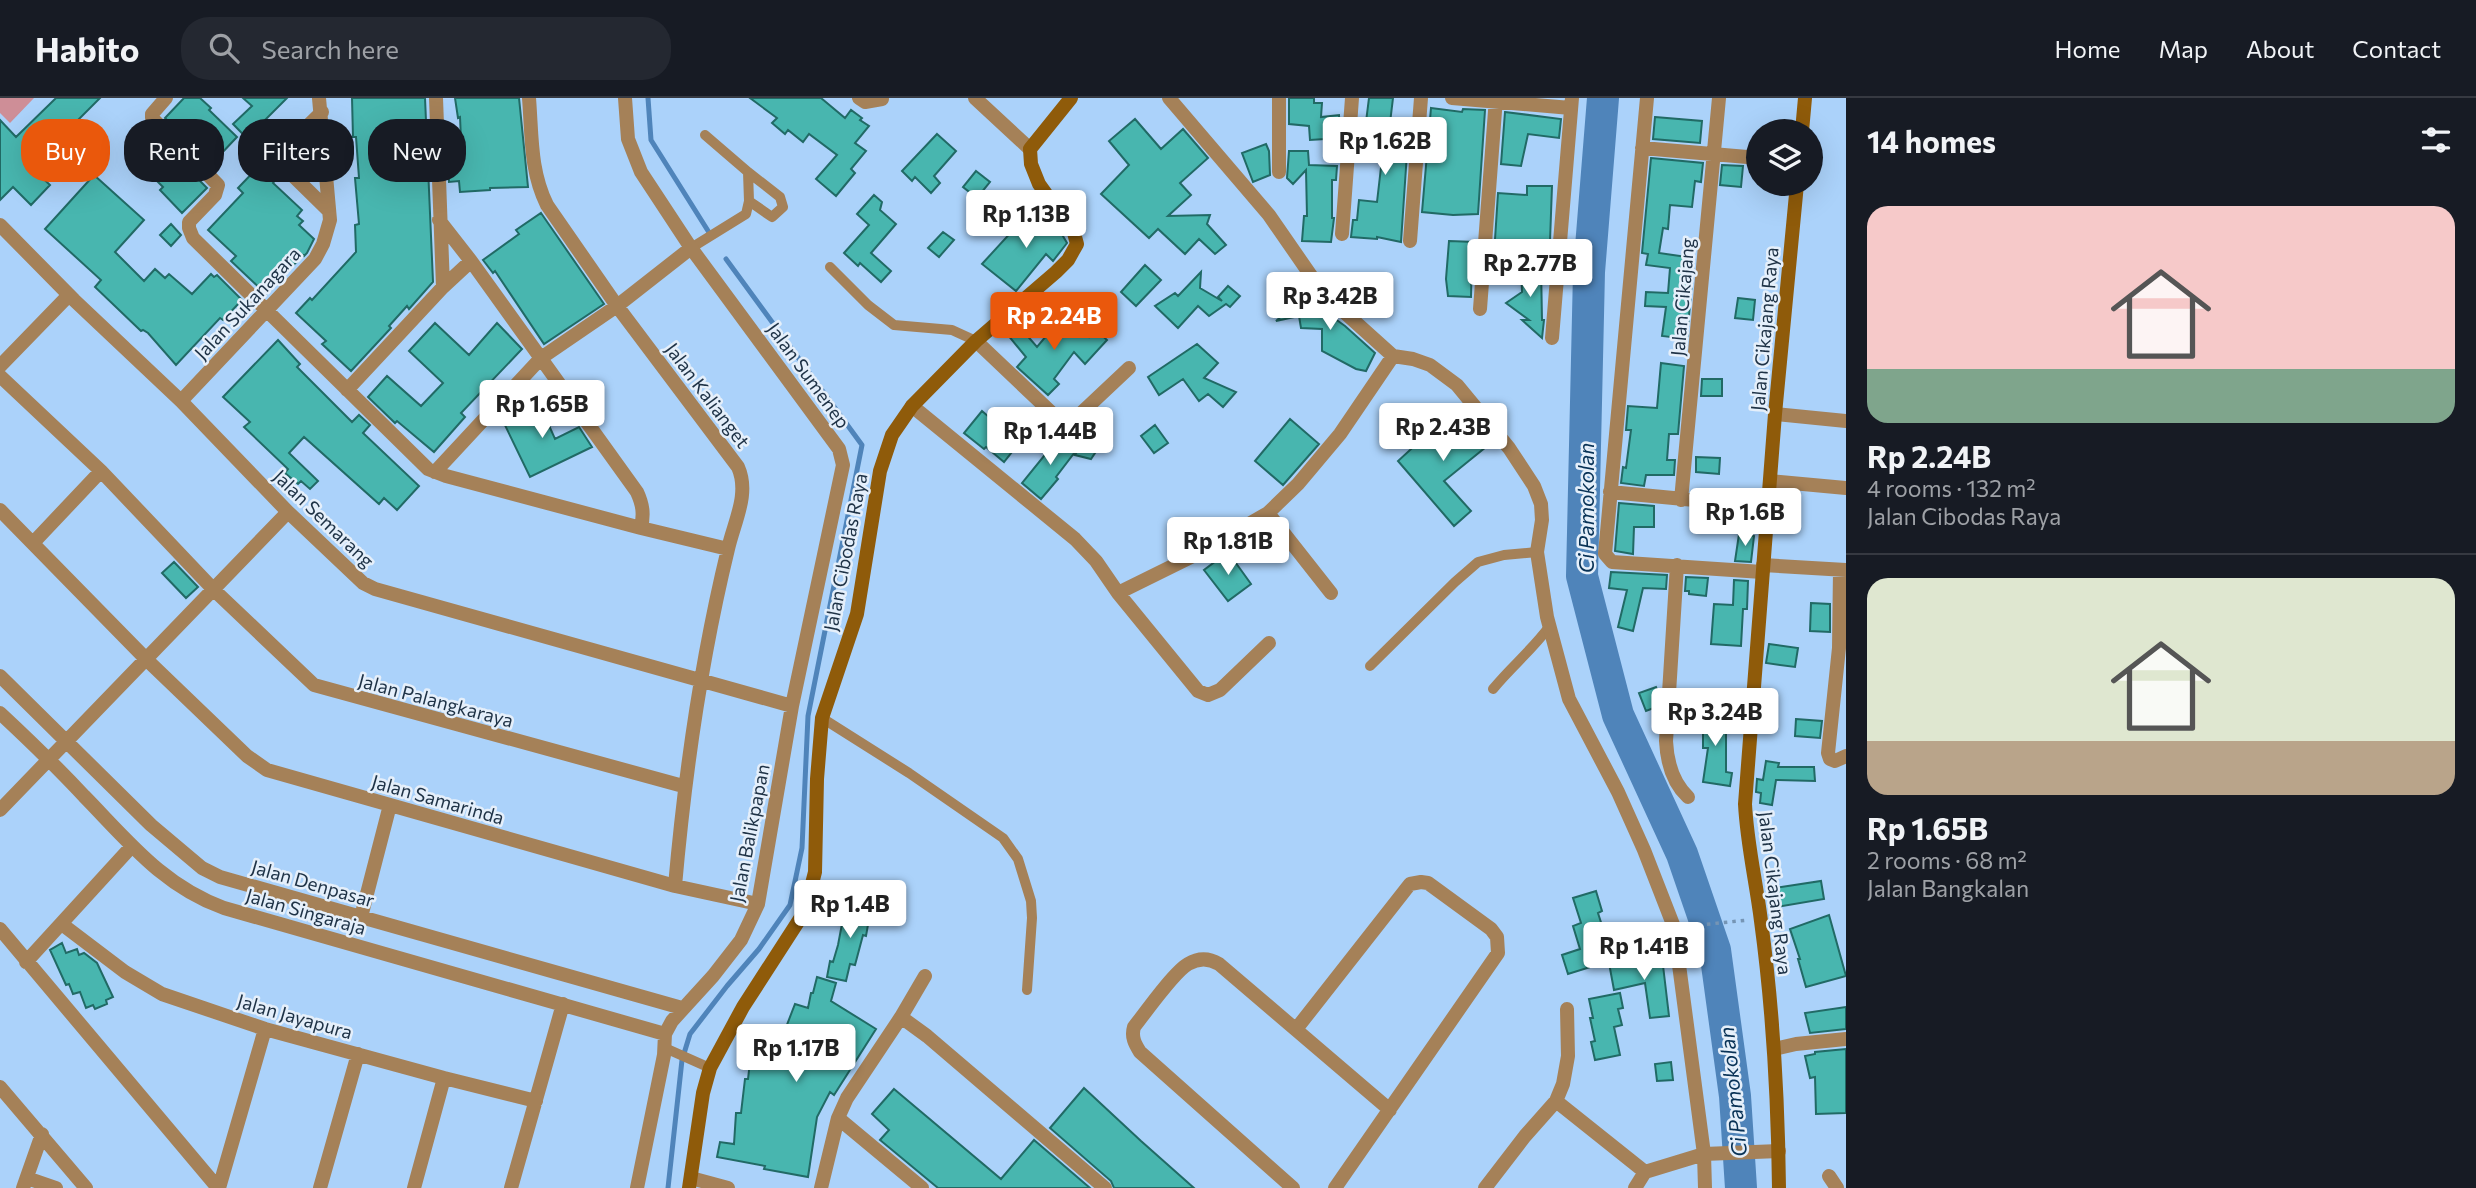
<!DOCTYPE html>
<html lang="en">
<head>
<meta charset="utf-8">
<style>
	:root { --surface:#171b24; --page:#242831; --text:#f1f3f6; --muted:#9ea1a6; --line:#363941; --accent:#ea580c }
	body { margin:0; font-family:Commissioner,sans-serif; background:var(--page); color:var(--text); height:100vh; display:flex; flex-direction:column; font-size:26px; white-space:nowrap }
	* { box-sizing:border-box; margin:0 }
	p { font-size:23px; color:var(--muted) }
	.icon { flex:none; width:38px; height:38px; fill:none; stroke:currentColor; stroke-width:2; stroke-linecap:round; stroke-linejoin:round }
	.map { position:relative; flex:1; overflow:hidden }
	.panel { display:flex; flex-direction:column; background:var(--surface); width:630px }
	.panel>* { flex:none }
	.guide { position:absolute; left:21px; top:21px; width:665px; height:63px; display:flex; gap:14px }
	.tools { position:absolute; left:1746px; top:21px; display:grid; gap:14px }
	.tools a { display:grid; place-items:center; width:77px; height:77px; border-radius:50%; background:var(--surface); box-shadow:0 7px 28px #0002; font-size:35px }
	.price { position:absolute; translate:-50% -60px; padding:0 16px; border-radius:7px; background:#fff; color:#222; font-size:23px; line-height:46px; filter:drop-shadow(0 2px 4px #0008) }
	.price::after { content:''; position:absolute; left:50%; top:42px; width:21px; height:16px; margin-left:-10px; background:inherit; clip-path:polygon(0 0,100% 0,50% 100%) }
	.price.active { background:var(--accent); color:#fff }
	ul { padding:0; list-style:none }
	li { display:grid; align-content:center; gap:14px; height:371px; padding:0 21px }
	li+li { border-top:2px solid var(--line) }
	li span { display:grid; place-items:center; height:217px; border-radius:21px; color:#555 }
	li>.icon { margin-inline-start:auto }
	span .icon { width:126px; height:126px; fill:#fffc; stroke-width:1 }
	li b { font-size:30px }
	h2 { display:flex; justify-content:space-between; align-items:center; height:84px; padding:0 21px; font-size:30px }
	.chip { padding:0 24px; border-radius:28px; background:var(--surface); box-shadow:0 7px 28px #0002; font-size:24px; line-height:63px }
	.chip.active { background:var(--accent); color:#fff }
	header { display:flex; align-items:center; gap:42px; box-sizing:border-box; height:98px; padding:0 35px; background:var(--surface); border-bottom:2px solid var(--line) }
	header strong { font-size:33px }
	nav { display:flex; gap:38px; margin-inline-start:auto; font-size:24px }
	.search { width:490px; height:63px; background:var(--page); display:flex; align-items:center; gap:18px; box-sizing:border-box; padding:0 24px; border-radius:28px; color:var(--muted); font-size:26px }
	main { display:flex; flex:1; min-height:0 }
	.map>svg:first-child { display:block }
	.green { fill:#ce8e97 }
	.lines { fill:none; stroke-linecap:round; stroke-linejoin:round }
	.stream { stroke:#4f84ba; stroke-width:5 }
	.river { stroke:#4f84ba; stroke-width:32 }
	.building { fill:#48b6af; stroke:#216a65; stroke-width:2 }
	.path { stroke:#7595b5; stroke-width:3.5; stroke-dasharray:3.5 5; stroke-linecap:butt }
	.lane { stroke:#a58158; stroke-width:10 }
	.street { stroke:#a58158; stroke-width:14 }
	.secondary { stroke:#8f5b0a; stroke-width:14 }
	.labels { text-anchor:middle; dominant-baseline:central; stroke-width:5; stroke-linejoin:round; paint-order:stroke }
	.street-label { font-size:19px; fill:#1e3246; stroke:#e5effa }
	.water-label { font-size:21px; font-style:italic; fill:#083256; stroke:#e5effa }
</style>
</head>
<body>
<header>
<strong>Habito</strong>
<div class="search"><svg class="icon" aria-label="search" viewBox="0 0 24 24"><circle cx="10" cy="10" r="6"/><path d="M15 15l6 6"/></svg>Search here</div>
<nav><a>Home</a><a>Map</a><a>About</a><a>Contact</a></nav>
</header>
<main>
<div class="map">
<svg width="1846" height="1090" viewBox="0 0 1846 1090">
	<rect width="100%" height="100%" fill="#abd2fa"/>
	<path class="green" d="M0 0H34L10 25 0 15Z"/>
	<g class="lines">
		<path class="stream" d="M648 0 651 42 710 136
			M668 1090 682 962 690 936 727 888 759 851 790 807 802 750 808 618 862 347 726 161"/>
		<path class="river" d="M1603 0 1589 174 1582 478 1618 617 1682 756 1715 852 1735 998 1741 1090"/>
	</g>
	<path class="building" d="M56 0H100L31 69 50 87 31 107 13 89 0 102V22L16 39Z
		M184 0H200L211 10 209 12 237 39 219 58 191 31 184 39 165 20Z
		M243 0H287L263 24 279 40 262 56 233 26 252 8Z
		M352 0H425L433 184 409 211 407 208 389 228 391 230 351 273 322 246 326 243 296 215 310 200 312 202 356 154 355 127 359 126 355 80H359L356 39H353Z
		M455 0H519L528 89 490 90V92L460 94 459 83 449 84 448 64 462 63 460 19 458 20Z
		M750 0H821L845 20 851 12 862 20 860 22 869 28 855 45 866 53 851 71 855 75 836 98 816 81 837 57 809 36 803 44 788 32 785 36 772 25 777 20Z
		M1289 0H1314V5H1322L1321 19 1339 17 1340 31 1327 32 1325 41 1310 42 1309 28 1289 26Z
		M1369 0H1393L1390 25H1409L1401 144 1377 139V141L1351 139 1353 122H1357L1359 102 1377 104 1383 52 1379 51 1381 34 1365 32Z
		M1431 10 1462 14 1463 11 1485 12 1478 116 1453 117 1422 114Z
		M1505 14 1561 21 1559 40 1528 36 1521 68 1501 66Z
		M1655 19 1702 23 1700 45 1653 41Z
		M1135 21 1161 51 1183 31 1208 60 1180 85 1191 97 1168 118 1210 117 1207 126 1226 147 1215 156 1199 141 1185 156 1158 131 1149 140 1101 96 1129 67 1109 43Z
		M150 32 207 90 182 115 160 92 163 89 128 54Z
		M937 36 956 53 934 78 940 85 931 95 915 79 912 83 902 73Z
		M1266 46 1269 53 1270 77 1253 84 1242 55Z
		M1289 53H1308L1309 67 1337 68 1336 82H1332V120H1334L1331 144 1302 143 1304 118H1307L1306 72 1293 86 1287 80Z
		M1651 60 1703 65 1701 84 1695 83 1692 109 1670 107 1668 131 1663 130 1659 155 1694 160 1687 241 1662 238 1666 209 1645 208 1646 194 1668 195 1670 170 1646 167 1648 156 1642 155Z
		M262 65 277 80 273 85 302 112 297 118 303 123 299 127 314 141 307 155 304 158 303 157 266 196 231 163 236 158 208 132 243 95 238 90Z
		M1722 67 1743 68 1741 89 1720 87Z
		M976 73 990 84 977 100 963 89Z
		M94 77 144 122 115 154 144 183 155 171 165 180 169 176 192 196 211 176 214 179 217 177 242 202 223 222 220 220 176 267 148 235 143 232 141 233 95 189 101 182 45 131Z
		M1527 88H1552L1550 143 1522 142 1520 170 1505 169 1506 158 1494 157 1498 95 1527 97Z
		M874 97 882 104 880 112 896 126 871 155 891 173 881 184 860 165 858 168 844 155 869 127 857 116Z
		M984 102 995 112 981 128 971 119Z
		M1037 110 1057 128 1067 145 1053 163 1046 156 1016 193 982 166 1014 131 1017 133Z
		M541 115 604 206 544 246 495 173 493 175 483 162 519 136 516 132Z
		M171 126 181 137 171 148 160 137Z
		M943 134 954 142 939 159 928 150Z
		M1449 143 1475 144 1474 157H1472L1471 199 1448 198 1446 181Z
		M1145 167 1161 182 1136 208 1121 194Z
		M1521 168H1541L1542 222H1544L1542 240 1522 222H1529L1506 205 1522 194Z
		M1201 174 1200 190 1222 203 1218 199 1228 188 1240 198 1230 209 1226 206 1209 218 1198 208 1178 230 1155 208 1175 195 1178 198Z
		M1300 185 1320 210 1345 228 1375 255 1366 273 1356 271 1322 253V231L1301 230 1299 218 1276 223 1298 204 1290 195Z
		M1738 200 1755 202 1753 222 1735 220Z
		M1063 218 1089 239 1095 231 1107 242 1085 266 1074 254 1054 281 1059 286 1048 297 1017 269 1026 259 1007 236 1018 227 1037 249Z
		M435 225 469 257 497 225 522 251 461 315 465 319 434 354 397 323 395 325 368 299 387 278 421 308 443 285 409 253Z
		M278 242 300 266 297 269 352 324 359 317 370 327 363 335 419 388 397 412 384 400 379 406 304 339 289 355 318 383 310 391 301 383 298 386 285 375 288 371 244 329 250 324 223 299Z
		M1197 246 1218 265 1204 280 1236 294 1223 309 1208 296 1199 303 1183 281 1159 297 1148 279Z
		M1661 265 1684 268 1678 336H1669L1667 362H1675L1674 377H1646L1644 388 1621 385 1623 369 1626 370 1631 332H1626L1628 308 1657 310Z
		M1702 281H1722V298H1701Z
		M539 305 555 341 579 329 592 349 530 379 502 321Z
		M982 313 1019 345 1004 364 986 349 984 351 964 335Z
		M1446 314 1467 340 1480 330 1492 344 1444 383 1471 413 1454 428 1398 363 1422 341 1418 337Z
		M1290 321 1319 346 1283 387 1255 363Z
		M1155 327 1168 345 1154 355 1141 338Z
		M1061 337 1078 350 1056 379 1058 381 1041 401 1022 385Z
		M1085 341 1099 349 1091 361 1075 357Z
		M1696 359 1720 360 1719 376 1696 374Z
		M1619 405 1654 408V429H1634L1633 456 1615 453Z
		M1739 436 1754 438 1751 464 1735 463Z
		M1228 454 1251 486 1228 503 1204 472Z
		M174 464 198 489 186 500 162 475Z
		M1611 474 1667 477 1666 491 1643 490 1633 533 1618 529 1627 492 1609 490Z
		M1686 479 1708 480 1706 498 1689 496V493H1685Z
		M1734 482 1748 483 1747 511H1743L1741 548 1711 546 1714 506 1733 507Z
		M1811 505 1830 506V534L1810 533Z
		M1769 546 1798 550 1795 569 1766 565Z
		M1656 589 1659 597V608L1646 613 1639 595Z
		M1703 610 1725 612 1723 633H1726V674L1732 675 1730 688 1703 684 1708 650H1703Z
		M1796 621 1822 623 1820 640 1795 638Z
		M1766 663 1779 665 1778 669H1814L1815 683 1776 682 1772 707 1760 705 1761 695 1756 694 1757 681 1763 682Z
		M1821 783 1824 801 1777 809 1774 790Z
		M1596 793 1602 813 1598 815 1607 843 1613 841 1619 860 1568 876 1562 857 1580 851 1573 828 1581 825 1573 800Z
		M846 805 871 810 866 838 863 837 855 867 850 866 846 883 827 879 830 863 833 864 838 847Z
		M1829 817 1846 878 1806 889 1798 861H1800L1790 831Z
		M62 845 66 855 77 851 79 857 84 855 97 865 113 899 106 902 107 906 95 911 93 907 86 910 80 894 73 896 69 886 66 887 50 852Z
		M1662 859 1669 918 1650 920 1645 885 1614 892 1609 865Z
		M817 879 836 885 831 903 876 931 834 997 830 994 817 1019 808 1079 764 1071 765 1068 717 1059 720 1044 734 1046 736 1015H741L745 981H748L750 964 762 966 773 934 783 937 795 906 808 910 811 895H813Z
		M1620 895 1623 910 1618 911 1622 927 1614 929 1620 957 1595 962 1591 944 1595 943 1590 920H1593L1589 901Z
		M1846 909V931L1810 935 1805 915Z
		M1846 951V1015L1816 1016 1815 979 1810 980 1805 958 1815 956V954Z
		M1671 964 1673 982 1657 983 1655 966Z
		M1084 990 1141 1043 1194 1090H1114L1111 1083 1050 1030Z
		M894 991 1001 1081 1034 1042 1090 1090H938L880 1042 889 1032 872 1016Z"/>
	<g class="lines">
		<path class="path" d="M1690 828 1748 822"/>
		<path class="lane" d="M748 74 780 99 783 109 772 119 749 103
			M691 150 746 116 749 103 748 74 705 37
			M830 169 868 207 894 227 952 232 976 243
			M1370 568 1455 484 1478 464 1504 457 1537 454
			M1493 591C1511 569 1532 552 1549 529
			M822 620 909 675 1003 740 1018 761 1031 803 1032 820 1027 892
			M665 950 710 970"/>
		<path class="street" d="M166 0 152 16V20L218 87 215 97 189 124V130L193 140 428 371 446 378 641 430 728 451
			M436 0 443 189
			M529 0C532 37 530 73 547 107L617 208 738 369C750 396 734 424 728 451 701 562 685 674 675 788
			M625 0 628 41 641 74 691 150 839 351 843 367 792 608 758 806 741 842 713 878 672 923 665 936 664 957 637 1090
			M859 0 865 4 882 1
			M975 0 1030 51
			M1279 0V74
			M1452 0 1571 10
			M1647 0 1605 456 1612 464 1762 474
			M322 14 282 53 279 58V64L329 113
			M1642 50 1759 60
			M439 122 471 163 637 394C643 407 644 416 641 430
			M0 127 74 202 181 303 288 414 363 485 375 491 792 608
			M1342 136 1352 0
			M1410 143 1421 0
			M1480 211 1496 0
			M1552 240 1572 0
			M976 243 1055 318 1065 323 1078 318 1129 270
			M1393 258 1413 261 1430 267 1457 287 1509 350 1534 388 1541 406 1542 422 1537 454 1547 519 1569 601 1618 694 1644 752 1674 829 1704 1056 1705 1090
			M0 268 69 197
			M0 278 101 373 214 492 314 587 683 688
			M347 292 443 189 471 163
			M181 303 315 161 323 146 330 122 319 0
			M912 308 1075 441 1096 463 1118 495 1198 593 1208 597 1220 592 1269 545
			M1775 316 1846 323
			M435 374 541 260 617 208 691 150
			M1770 383 1846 390
			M1610 394 1768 409
			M1681 402 1719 0
			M0 412 147 562 247 658 267 672 675 788 758 806
			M1268 415 1331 495
			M33 445 101 373
			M1677 467 1666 643C1667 663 1673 685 1688 699
			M1763 467 1846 472
			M1840 472 1839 550 1828 655 1830 661 1835 663 1846 658
			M1118 495 1197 456 1268 415 1298 386 1340 336 1393 258 1323 195 1269 117 1169 0
			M0 578 151 727 202 770 220 779 682 910
			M0 615C29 642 57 669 84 698 128 743 163 788 224 810L665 936
			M0 712 288 414
			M361 819 390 707
			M63 827 125 874 162 896 265 931 444 980 536 1003
			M0 831 218 1090
			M26 864 132 748
			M901 919 925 878
			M1297 930 1410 786 1421 784 1428 785 1491 831 1497 839 1498 855 1335 1090
			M1774 951 1796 946 1846 941
			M0 989 86 1090
			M1556 1003 1645 1074
			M1829 1078 1837 1090
			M27 1080 56 1090
			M691 1080 728 1090
			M23 1090 42 1036
			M219 1090 265 931
			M320 1090 358 956
			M414 1090 444 980
			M511 1090 563 906
			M821 1090 838 1020
			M922 1090 838 1020 847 1000 901 919 927 938 1105 1090
			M1293 1090 1140 954C1135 946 1131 939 1134 929 1145 915 1174 874 1188 866 1198 860 1209 860 1219 866L1390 1012
			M1485 1090 1525 1038 1556 1003 1563 986 1568 958 1567 911
			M1635 1090 1645 1074 1704 1056 1779 1053"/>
		<path class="secondary" d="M1802 33 1805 0
			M689 1090 703 995 710 970 743 909 805 813 815 774 817 681 822 620 857 516 880 373 892 337 912 308 976 243 1056 174 1068 162 1077 146 1074 135 1039 86 1031 66 1030 51 1071 0
			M1779 1090C1778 1001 1773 911 1761 823 1756 783 1747 746 1745 706L1775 316 1797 86"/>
	</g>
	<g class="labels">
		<g class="street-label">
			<text transform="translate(1682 199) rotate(-85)">Jalan Cikajang</text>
			<text transform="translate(247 205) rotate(-47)">Jalan Sukanagara</text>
			<text transform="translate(1764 231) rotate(-85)">Jalan Cikajang Raya</text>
			<text transform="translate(809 277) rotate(54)">Jalan Sumenep</text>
			<text transform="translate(708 297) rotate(53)">Jalan Kalianget</text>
			<text transform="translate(324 420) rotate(44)">Jalan Semarang</text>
			<text transform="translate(845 454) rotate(-79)">Jalan Cibodas Raya</text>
			<text transform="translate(436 602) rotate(15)">Jalan Palangkaraya</text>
			<text transform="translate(438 701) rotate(16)">Jalan Samarinda</text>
			<text transform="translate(749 735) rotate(-79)">Jalan Balikpapan</text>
			<text transform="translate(313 785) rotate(16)">Jalan Denpasar</text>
			<text transform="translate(1776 795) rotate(83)">Jalan Cikajang Raya</text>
			<text transform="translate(306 813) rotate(16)">Jalan Singaraja</text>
			<text transform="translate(295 918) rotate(16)">Jalan Jayapura</text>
		</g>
		<g class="water-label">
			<text transform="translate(1585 410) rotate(-90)">Ci Pamokolan</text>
			<text transform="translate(1732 994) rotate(-96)">Ci Pamokolan</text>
		</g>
	</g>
</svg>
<div class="tools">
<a><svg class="icon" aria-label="layers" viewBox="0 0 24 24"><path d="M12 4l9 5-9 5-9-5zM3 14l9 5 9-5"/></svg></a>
</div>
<b class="price" style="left:1385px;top:79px">Rp 1.62B</b>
<b class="price" style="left:1026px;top:152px">Rp 1.13B</b>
<b class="price" style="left:1530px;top:201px">Rp 2.77B</b>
<b class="price" style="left:1330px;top:234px">Rp 3.42B</b>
<b class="price active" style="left:1054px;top:254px">Rp 2.24B</b>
<b class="price" style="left:542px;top:342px">Rp 1.65B</b>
<b class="price" style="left:1443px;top:365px">Rp 2.43B</b>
<b class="price" style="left:1050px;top:369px">Rp 1.44B</b>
<b class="price" style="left:1745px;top:450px">Rp 1.6B</b>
<b class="price" style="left:1228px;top:479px">Rp 1.81B</b>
<b class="price" style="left:1715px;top:650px">Rp 3.24B</b>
<b class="price" style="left:850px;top:842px">Rp 1.4B</b>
<b class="price" style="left:1644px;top:884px">Rp 1.41B</b>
<b class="price" style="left:796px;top:986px">Rp 1.17B</b>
<div class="guide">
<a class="chip active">Buy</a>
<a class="chip">Rent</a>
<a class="chip">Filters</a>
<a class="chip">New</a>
</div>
</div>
<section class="panel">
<h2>14 homes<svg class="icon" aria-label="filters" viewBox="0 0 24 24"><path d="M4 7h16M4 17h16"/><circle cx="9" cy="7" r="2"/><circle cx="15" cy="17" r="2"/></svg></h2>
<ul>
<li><span style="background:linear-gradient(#f6c9c9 75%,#7fa58c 0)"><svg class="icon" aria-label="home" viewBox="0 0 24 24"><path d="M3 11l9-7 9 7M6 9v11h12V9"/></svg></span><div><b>Rp 2.24B</b><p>4 rooms · 132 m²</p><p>Jalan Cibodas Raya</p></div></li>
<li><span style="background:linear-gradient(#dfe7d0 75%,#b9a48a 0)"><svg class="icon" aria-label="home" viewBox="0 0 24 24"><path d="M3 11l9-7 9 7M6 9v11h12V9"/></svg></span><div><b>Rp 1.65B</b><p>2 rooms · 68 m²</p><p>Jalan Bangkalan</p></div></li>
</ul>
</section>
</main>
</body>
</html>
